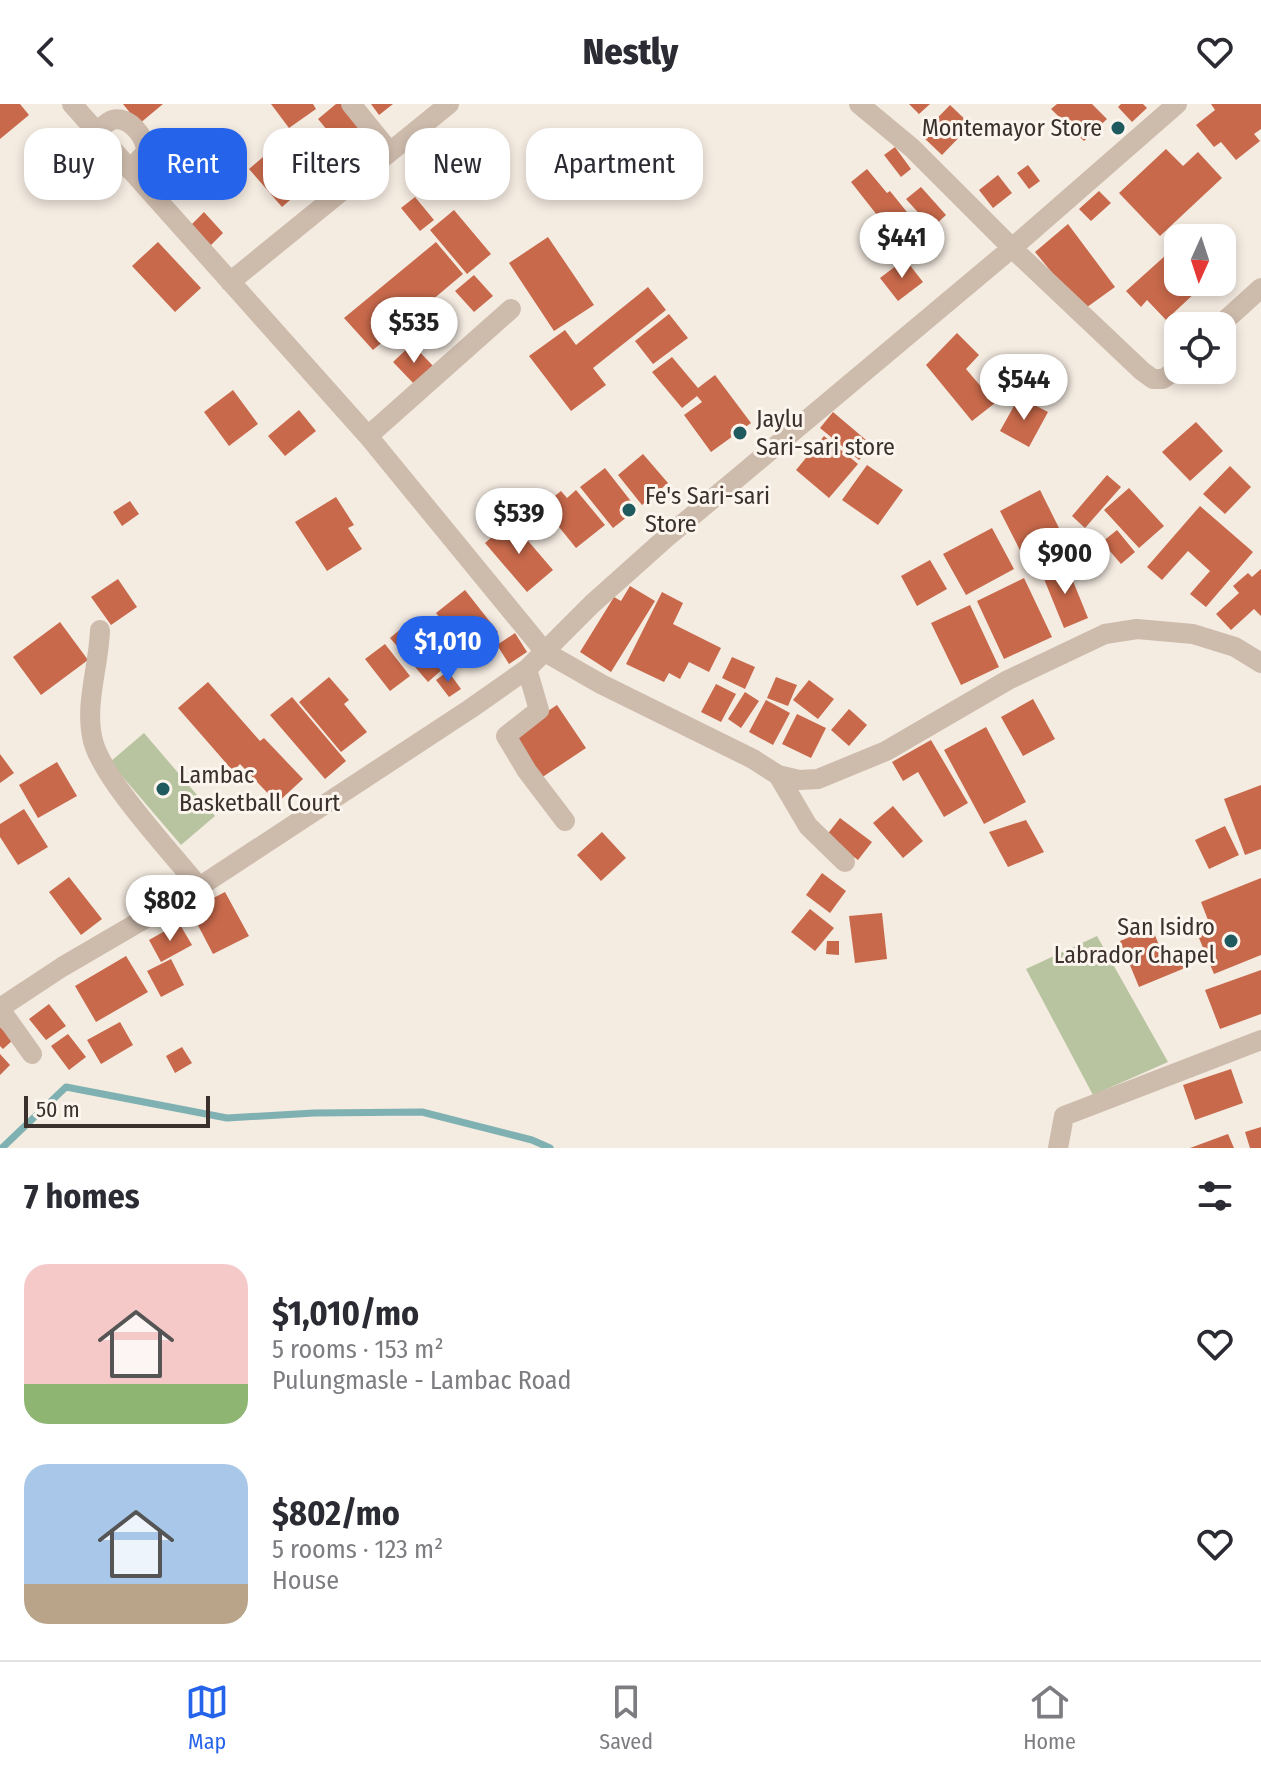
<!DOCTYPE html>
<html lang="en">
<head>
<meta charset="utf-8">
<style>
	:root { --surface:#fff; --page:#f7f7f7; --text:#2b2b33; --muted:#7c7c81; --line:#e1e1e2; --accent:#2563eb }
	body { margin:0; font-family:"Fira Sans Condensed",sans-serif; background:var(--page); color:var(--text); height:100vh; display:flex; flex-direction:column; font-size:30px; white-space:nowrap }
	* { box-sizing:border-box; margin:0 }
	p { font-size:26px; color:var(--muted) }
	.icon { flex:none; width:44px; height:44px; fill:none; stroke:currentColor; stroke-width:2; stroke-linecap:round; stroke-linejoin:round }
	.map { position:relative; height:1044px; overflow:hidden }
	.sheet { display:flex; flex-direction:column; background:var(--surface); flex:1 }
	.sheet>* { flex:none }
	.guide { position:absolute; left:24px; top:24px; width:800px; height:72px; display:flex; gap:16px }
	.needle { width:52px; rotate:183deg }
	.fabs { position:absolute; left:1164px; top:120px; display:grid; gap:16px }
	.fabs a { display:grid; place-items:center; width:72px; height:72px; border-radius:16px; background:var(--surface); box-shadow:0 4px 12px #0003; font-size:40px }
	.scale { position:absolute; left:24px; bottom:20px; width:186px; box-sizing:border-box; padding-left:8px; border:4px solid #3b302b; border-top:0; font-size:22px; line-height:28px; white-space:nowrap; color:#3b302b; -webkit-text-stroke:6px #fbf5ee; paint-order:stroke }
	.price { position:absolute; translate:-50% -68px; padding:0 18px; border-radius:28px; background:#fff; color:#222; font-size:26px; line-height:52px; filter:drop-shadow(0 2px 4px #0008) }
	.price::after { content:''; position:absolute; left:50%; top:48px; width:24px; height:18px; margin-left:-12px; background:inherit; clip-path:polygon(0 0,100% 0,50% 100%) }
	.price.on { background:var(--accent); color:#fff }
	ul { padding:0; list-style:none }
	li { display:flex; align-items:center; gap:24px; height:200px; padding:0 24px }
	li span { display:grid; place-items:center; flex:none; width:224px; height:160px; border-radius:24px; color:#555 }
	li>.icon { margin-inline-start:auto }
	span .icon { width:96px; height:96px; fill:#fffc; stroke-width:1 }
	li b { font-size:34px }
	h2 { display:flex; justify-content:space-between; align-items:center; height:96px; padding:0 24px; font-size:34px }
	.tag { padding:0 28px; border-radius:24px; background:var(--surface); box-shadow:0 4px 12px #0003; font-size:28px; line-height:72px }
	.tag.on { background:var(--accent); color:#fff }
	header { display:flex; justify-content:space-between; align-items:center; height:104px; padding:0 24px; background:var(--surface); font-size:36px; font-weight:800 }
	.tabs { display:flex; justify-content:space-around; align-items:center; height:112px; border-top:2px solid var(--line); background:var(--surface); font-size:22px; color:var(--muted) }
	.tabs a { display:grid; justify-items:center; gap:4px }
	.tabs .on { color:var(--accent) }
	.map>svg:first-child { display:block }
	.green { fill:#b8c4a0 }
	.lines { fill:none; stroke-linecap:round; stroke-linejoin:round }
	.stream { stroke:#7fb0b2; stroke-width:7 }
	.building { fill:#c8694b }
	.minor { stroke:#cdbbac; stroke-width:20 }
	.poi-dot { fill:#1f5a5e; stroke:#fbf5ee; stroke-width:3 }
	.labels { text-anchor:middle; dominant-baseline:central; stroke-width:6; stroke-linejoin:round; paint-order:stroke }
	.poi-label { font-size:24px; fill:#3b302b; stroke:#fbf5ee; text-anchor:start }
</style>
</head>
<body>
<header><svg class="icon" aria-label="back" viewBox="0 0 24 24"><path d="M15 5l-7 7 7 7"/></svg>Nestly<svg class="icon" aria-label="heart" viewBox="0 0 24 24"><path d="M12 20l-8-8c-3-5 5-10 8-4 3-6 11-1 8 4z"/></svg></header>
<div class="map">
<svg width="1261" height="1044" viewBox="0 0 1261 1044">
	<rect width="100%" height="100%" fill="#f4ebe1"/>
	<path class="green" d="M144 629 215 712 181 741 110 658Z
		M1097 832 1168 958 1093 991 1026 865Z"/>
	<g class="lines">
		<path class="stream" d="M2 1044 66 983 227 1014 314 1009 422 1008 532 1036 550 1044"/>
	</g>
	<path class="building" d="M0 0H20L29 11 0 35Z
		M123 0H163L139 20Z
		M271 0H313L316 5 289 24Z
		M336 0H343L381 45 358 64 318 15Z
		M371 0H393L379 11Z
		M909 0H930L919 10Z
		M1057 0H1092L1107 15 1084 37 1051 5Z
		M1121 0H1143L1147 4 1132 18 1118 3Z
		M1211 0H1261V25L1254 30 1260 37 1236 56 1221 38 1214 43 1196 21 1215 6Z
		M950 1 971 21 942 51 921 31Z
		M193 30 222 63 185 94 151 50 173 31 182 39Z
		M286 33 319 71 282 103 249 65Z
		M895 43 911 65 901 73 884 51Z
		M1166 45 1183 62 1198 48 1222 74 1160 132 1119 89Z
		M1028 61 1040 77 1029 85 1017 69Z
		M867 65 887 89 890 87 923 128 903 144 851 78Z
		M998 71 1012 89 993 104 979 86Z
		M921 83 946 111 932 124 906 95Z
		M1099 87 1111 99 1091 117 1079 105Z
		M415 93 434 116 420 127 401 104Z
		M454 106 491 150 467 170 430 126Z
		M204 108 223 129 209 143 190 122Z
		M1068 120 1115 183 1083 206 1035 148Z
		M548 133 594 201 554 227 509 159Z
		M158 138 201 184 175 208 132 162Z
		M436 138 463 170 373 246 344 214Z
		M1166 151 1178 164V178H1191L1198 186 1166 216 1147 196 1141 203 1126 187Z
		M905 155 923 178 898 197 880 174Z
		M474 171 493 192 474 208 455 187Z
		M648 183 666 206 593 264 606 281 571 307 529 252 565 226 576 241Z
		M669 210 688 234 653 260 635 237Z
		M957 229 979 251 966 265 995 299 972 317 926 261Z
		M412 240 435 264 416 282 393 258Z
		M672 253 698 284 715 271 751 319 711 348 684 311 702 298 697 292 682 304 652 268Z
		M233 286 258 320 229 342 204 308Z
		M1019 293 1048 308 1029 343 1000 327Z
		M299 306 316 327 285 352 268 332Z
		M833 308 872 341 859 356 820 324Z
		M1196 318 1223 347 1190 377 1162 348Z
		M824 332 858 360 829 394 796 366Z
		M643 350 668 379 642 401 618 371Z
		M867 361 903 386 878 421 842 396Z
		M1230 362 1251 383 1225 410 1203 390Z
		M605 364 637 405 613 424 580 383Z
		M1107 371 1121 383 1085 424 1072 412Z
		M1129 384 1164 422 1139 444 1104 406Z
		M576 386 605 421 576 444 542 402 561 387 567 394Z
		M1040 386 1066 438 1026 458 1000 407Z
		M336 393 354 421 348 424 362 445 327 467 295 418Z
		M130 397 139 410 122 422 113 408Z
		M1200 402 1253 448 1206 503 1190 490 1210 467 1188 447 1162 476 1147 463Z
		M511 417 553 466 527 488 485 439Z
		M992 424 1014 465 966 491 943 450Z
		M1117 426 1135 448 1121 460 1102 438Z
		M930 456 947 485 917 502 901 472Z
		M1066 460 1088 514 1064 524 1042 470Z
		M1261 465V512L1254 505 1231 526 1216 510 1239 489 1233 482 1248 469 1252 473Z
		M1024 474 1052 533 1004 555 977 497Z
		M118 475 137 503 111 521 91 493Z
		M630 482 655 497 611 568 580 548 614 493 621 497Z
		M465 486 498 528 468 551 436 509Z
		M662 488 683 499 673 520 721 544 709 568 689 558 680 575 669 569 664 578 626 560Z
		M970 501 999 563 961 581 931 519Z
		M415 513 453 556 428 578 390 534Z
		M60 518 88 556 41 591 13 553Z
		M515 529 527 548 509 560 497 541Z
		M385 540 410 572 390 587 365 555Z
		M732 553 755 563 745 585 722 574Z
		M448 567 461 585 449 593 436 576Z
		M329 573 349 596 344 600 367 628 341 648 299 598Z
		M776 573 797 581 788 602 767 594Z
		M809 576 834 595 818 615 793 596Z
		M208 578 260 637 264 634 303 675 277 699 240 660 233 667 178 604Z
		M716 580 736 590 721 618 701 608Z
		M745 588 759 597 741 624 728 615Z
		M292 593 346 657 325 675 270 611Z
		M1033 595 1055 635 1023 652 1001 613Z
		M766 596 790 609 773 641 749 628Z
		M557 601 586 644 538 676 509 633Z
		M849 605 867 621 849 642 831 626Z
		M797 610 826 624 811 654 782 640Z
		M986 623 1026 698 984 720 944 646Z
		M931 636 968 699 944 713 918 668 903 677 892 658Z
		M0 650 14 669 0 679Z
		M57 658 77 692 38 714 19 681Z
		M1261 681V745L1245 751 1224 695Z
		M893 702 923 737 903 754 873 719Z
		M24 705 48 743 18 761 0 733V720Z
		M840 714 872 738 858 756 826 732Z
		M1026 716 1044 748 1008 763 989 728Z
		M1225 722 1239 751 1209 765 1195 736Z
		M602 728 626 754 601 777 577 751Z
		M822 769 846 787 830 809 806 791Z
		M69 773 102 815 81 831 49 788Z
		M1261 774V851L1214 870 1194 822 1208 816 1201 798Z
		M225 788 249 832 213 850 190 806Z
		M810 805 834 824 815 847 791 828Z
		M882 809 887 855 855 859 849 812Z
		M179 819 192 841 161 858 149 836Z
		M1152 824 1165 856 1180 850 1185 864 1139 883 1120 837Z
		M827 837H839V851L826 850Z
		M126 852 148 888 96 918 75 882Z
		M171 855 184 881 161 893 147 867Z
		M1261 866V910L1220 925 1205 886Z
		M49 900 66 922 46 936 29 915Z
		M120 918 133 941 101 960 87 936Z
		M0 923 13 936 3 945 0 942Z
		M68 930 86 953 69 966 51 942Z
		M182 943 192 959 175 969 166 952Z
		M0 950 10 961 0 971Z
		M1231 965 1243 999 1195 1016 1183 981Z
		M1261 1023V1044H1250L1245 1028Z
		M1228 1030 1234 1044H1190Z"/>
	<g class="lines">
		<path class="minor" d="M72 0 368 332 545 548 601 580 753 655 778 671 799 676 818 675 886 647 1008 576 1105 530 1137 525 1193 530 1235 543 1261 559
			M351 0 390 48
			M859 0 912 44 1012 144 1142 267 1153 275H1163L1178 265
			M96 28C101 24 107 18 112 16 129 11 146 33 146 48L130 66
			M230 178 449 0
			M1219 222 1261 184
			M368 332 511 205
			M100 526C99 562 84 601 93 637 103 676 172 749 199 783
			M527 565 539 606 506 632 527 667 565 717
			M778 671 808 722 845 758
			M0 904 62 863 199 783 470 605 527 565 592 500 667 433 1012 144 1177 0
			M0 905 32 950
			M1058 1044 1064 1012 1261 936"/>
	</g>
	<g class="poi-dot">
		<circle cx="1118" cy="24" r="8"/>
		<circle cx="740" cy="329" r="8"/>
		<circle cx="629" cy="406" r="8"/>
		<circle cx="163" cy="685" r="8"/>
		<circle cx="1231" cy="837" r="8"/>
	</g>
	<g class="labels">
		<g class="poi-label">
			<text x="1102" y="24" text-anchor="end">Montemayor Store</text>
			<text x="756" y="315">Jaylu<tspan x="756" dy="28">Sari-sari store</tspan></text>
			<text x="645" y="392">Fe's Sari-sari<tspan x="645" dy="28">Store</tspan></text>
			<text x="179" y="671">Lambac<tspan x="179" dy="28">Basketball Court</tspan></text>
			<text x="1215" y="823" text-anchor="end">San Isidro<tspan x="1215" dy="28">Labrador Chapel</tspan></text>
		</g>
	</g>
</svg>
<div class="fabs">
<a><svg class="needle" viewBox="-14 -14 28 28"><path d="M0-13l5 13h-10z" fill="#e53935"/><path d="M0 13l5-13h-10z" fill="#7c7c81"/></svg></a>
<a><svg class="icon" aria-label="locate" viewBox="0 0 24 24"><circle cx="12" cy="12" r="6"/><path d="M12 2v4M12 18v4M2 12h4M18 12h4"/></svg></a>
</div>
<div class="scale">50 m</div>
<b class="price" style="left:902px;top:176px">$441</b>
<b class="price" style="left:414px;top:261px">$535</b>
<b class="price" style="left:1024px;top:318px">$544</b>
<b class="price" style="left:519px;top:452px">$539</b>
<b class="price" style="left:1065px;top:492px">$900</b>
<b class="price on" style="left:448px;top:580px">$1,010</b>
<b class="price" style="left:170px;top:839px">$802</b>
<div class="guide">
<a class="tag">Buy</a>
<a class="tag on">Rent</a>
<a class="tag">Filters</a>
<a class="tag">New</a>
<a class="tag">Apartment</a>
</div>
</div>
<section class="sheet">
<h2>7 homes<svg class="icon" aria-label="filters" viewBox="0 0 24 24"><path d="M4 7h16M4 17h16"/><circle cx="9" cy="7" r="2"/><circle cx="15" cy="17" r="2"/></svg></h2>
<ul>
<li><span style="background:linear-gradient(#f6c9c9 75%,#8fb573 0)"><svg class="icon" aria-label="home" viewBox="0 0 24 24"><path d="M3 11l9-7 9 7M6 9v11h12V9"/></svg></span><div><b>$1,010/mo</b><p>5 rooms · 153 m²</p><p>Pulungmasle - Lambac Road</p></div><svg class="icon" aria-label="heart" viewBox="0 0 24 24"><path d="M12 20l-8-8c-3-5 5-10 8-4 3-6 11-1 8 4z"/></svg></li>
<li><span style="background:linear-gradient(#a9c7e8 75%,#b9a48a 0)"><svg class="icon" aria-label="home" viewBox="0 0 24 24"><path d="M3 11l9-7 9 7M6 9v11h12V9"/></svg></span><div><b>$802/mo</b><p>5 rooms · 123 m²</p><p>House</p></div><svg class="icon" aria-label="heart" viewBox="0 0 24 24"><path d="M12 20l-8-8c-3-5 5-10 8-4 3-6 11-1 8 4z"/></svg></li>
</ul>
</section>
<nav class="tabs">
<a class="on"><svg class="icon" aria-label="map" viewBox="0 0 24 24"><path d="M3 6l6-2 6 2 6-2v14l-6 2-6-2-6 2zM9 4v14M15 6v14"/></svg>Map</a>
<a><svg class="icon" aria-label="saved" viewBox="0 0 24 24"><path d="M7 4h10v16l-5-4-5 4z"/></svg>Saved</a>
<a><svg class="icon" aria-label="home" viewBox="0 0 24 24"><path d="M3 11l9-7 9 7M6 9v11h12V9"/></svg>Home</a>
</nav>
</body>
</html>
